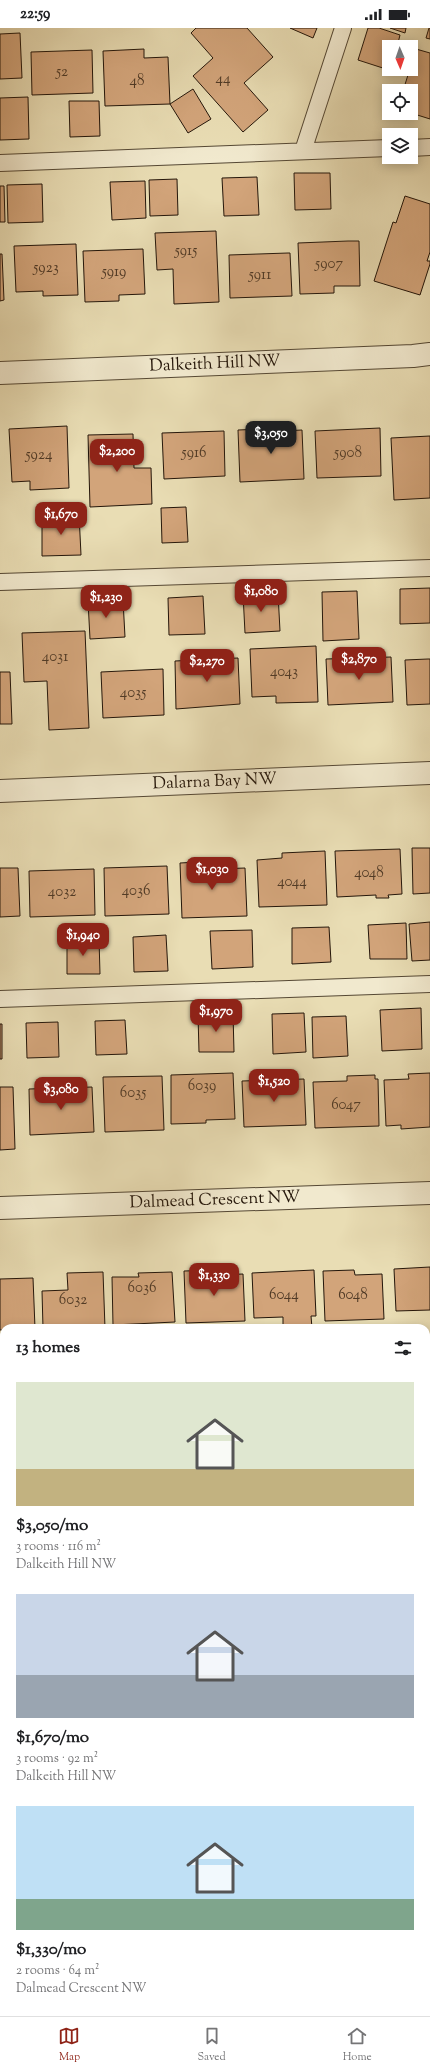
<!DOCTYPE html>
<html lang="en">
<head>
<meta charset="utf-8">
<style>
	:root { --surface:#fff; --page:#f6f6f6; --text:#202124; --muted:#757577; --line:#e0e0e0; --accent:#8f2418 }
	body { margin:0; font-family:"Sorts Mill Goudy",serif; background:var(--page); color:var(--text); height:100vh; display:flex; flex-direction:column; font-size:15px; white-space:nowrap }
	* { box-sizing:border-box; margin:0 }
	p { font-size:13px; color:var(--muted) }
	.icon { flex:none; width:22px; height:22px; fill:none; stroke:currentColor; stroke-width:2; stroke-linecap:round; stroke-linejoin:round }
	.map { position:relative; flex:1; overflow:hidden }
	.drawer { position:absolute; left:0px; top:1296px; width:430px; height:692px; display:flex; flex-direction:column; background:var(--surface); border-radius:12px 12px 0 0; box-shadow:0 2px 10px #0003 }
	.drawer>* { flex:none }
	.needle { width:26px; rotate:178deg }
	.buttons { position:absolute; left:382px; top:12px; display:grid; gap:8px }
	.buttons a { display:grid; place-items:center; width:36px; height:36px; border-radius:0px; background:var(--surface); box-shadow:0 2px 10px #0003; font-size:20px }
	.price { position:absolute; translate:-50% -34px; padding:0 9px; border-radius:8px; background:var(--accent); color:#fff; font-size:13px; line-height:26px; filter:drop-shadow(0 1px 2px #0008) }
	.price::after { content:''; position:absolute; left:50%; top:24px; width:12px; height:9px; margin-left:-6px; background:inherit; clip-path:polygon(0 0,100% 0,50% 100%) }
	.price.current { background:#222; color:#fff }
	ul { padding:0; list-style:none }
	li { display:grid; align-content:center; gap:8px; height:212px; padding:0 16px }
	li span { display:grid; place-items:center; height:124px; border-radius:0px; color:#555 }
	li>.icon { margin-inline-start:auto }
	span .icon { width:72px; height:72px; fill:#fffc; stroke-width:1 }
	li b { font-size:17px }
	h2 { display:flex; justify-content:space-between; align-items:center; height:48px; padding:0 16px; font-size:17px }
	.status { display:flex; justify-content:space-between; align-items:center; height:28px; padding:0 20px; background:var(--surface); direction:ltr }
	.status svg { height:11px; fill:currentColor }
	.tab-bar { display:flex; justify-content:space-around; align-items:center; height:56px; border-top:1px solid var(--line); background:var(--surface); font-size:11px; color:var(--muted) }
	.tab-bar a { display:grid; justify-items:center; gap:2px }
	.tab-bar .current { color:var(--accent) }
	.map>svg:first-child { display:block }
	.park { fill:url(#park-tufts); stroke:#6e6b4b }
	.building { fill:#d2a47a; stroke:#24160a }
	.lines { fill:none; stroke-linecap:round; stroke-linejoin:round }
	.lane-casing { stroke:#554834; stroke-width:18 }
	.street-casing { stroke:#554834; stroke-width:24 }
	.lane { stroke:#f1e9ce; stroke-width:16 }
	.street { stroke:#f1e9ce; stroke-width:22 }
	.labels { text-anchor:middle; dominant-baseline:central; stroke-width:3.5; stroke-linejoin:round; paint-order:stroke }
	.number-label { font-size:15px; fill:#503a26 }
	.street-label { font-size:17px; fill:#24160a; stroke:#f1e9ce }
</style>
</head>
<body>
<div class="status"><b>22:59</b><svg viewBox="0 0 49 12"><path d="M0 12V9h3v3zM5 12V6h3v6zM10 12V3h3v9zM15 12V0h3v12zM26 1h20v11H26zM47 4h2v5h-2z"/></svg></div>
<div class="map">
<svg width="430" height="1988" viewBox="0 0 430 1988">
	<defs>
		<pattern id="park-tufts" width="24" height="20" patternUnits="userSpaceOnUse"><rect width="24" height="20" fill="#b8c08c"/><path d="M3 7l-1-3M5 7V3M7 7l1-3M15 17l-1-3M17 17v-4M19 17l1-3" fill="none" stroke="#9ea477"/></pattern>
	</defs>
	<rect width="100%" height="100%" fill="#e9ddb4"/>
	<filter id="stains"><feTurbulence type="fractalNoise" baseFrequency=".005" numOctaves="4"/><feColorMatrix values="0 0 0 0 .2 0 0 0 0 .09 0 0 0 0 .02 0 0 0 .5 -.17"/></filter>
	<radialGradient id="worn" r=".72"><stop offset=".6" stop-color="#630" stop-opacity="0"/><stop offset="1" stop-color="#630" stop-opacity=".3"/></radialGradient>
	<path class="park" d="M0 1629H4V1807L0 1799Z"/>
	<path class="building" d="M196 0H247L273 29 244 55 268 82 243 104 193 48 213 30 191 5Z
		M290 0H317L313 10Z
		M368 0H379L400 7 397 19H389V42L358 32Z
		M390 0H406L405 5Z
		M429 0H430V11L426 10Z
		M20 5 22 50 0 51V6Z
		M144 21V30L168 29 170 76 105 78 103 23Z
		M416 21 430 25V91L411 85V63H403Z
		M92 22 93 65 32 67 31 24Z
		M193 61 211 91 188 105 170 76Z
		M28 69 29 111 0 112V70Z
		M69 73H99L100 108 70 109Z
		M294 145H330L331 181 295 182Z
		M257 149 259 187 224 188 222 150Z
		M177 151 178 187 150 188 149 152Z
		M145 153 146 190 112 192 110 154Z
		M42 156 43 194 8 195 7 157Z
		M0 158H4L5 194H0Z
		M405 168 430 176V224L427 233H430V236L420 267 374 253 393 194 396 195Z
		M216 203 219 274 174 276 173 241 157 242 155 205Z
		M348 213H359L360 258H334V265L300 266 298 215Z
		M76 216 78 267 43 268V263L16 264 14 218Z
		M143 221 145 266 119 267V273L85 274 83 223Z
		M288 225H290L292 268 230 270 229 227Z
		M0 226H2L4 272 0 273Z
		M67 398 69 460 30 462V453L12 454 9 401Z
		M380 400 381 448 317 450 315 403Z
		M263 401V404L302 402 304 451 240 454 238 402Z
		M224 403 225 448 164 451 162 405Z
		M133 406 134 440H151L152 476 90 479 88 407Z
		M430 408V470L394 472 391 410Z
		M186 479 188 514 162 515 161 480Z
		M55 486H79L81 527 42 528V490H56Z
		M430 560V595L400 596V561Z
		M357 563 359 611 323 613 322 564Z
		M278 565 280 603 245 605 243 566Z
		M203 568 205 606 169 607 168 570Z
		M123 572 125 609 90 611 88 573Z
		M85 603 89 700 49 702 47 653 24 654 22 605Z
		M316 618 318 674 276 675V668L252 669 250 621Z
		M391 629 393 674 328 677 326 631Z
		M238 630 240 676 176 681 175 633Z
		M428 631H430V676L407 677 405 632Z
		M163 641 164 687 103 690 101 644Z
		M0 644H10L12 696H0Z
		M412 820H430V865L413 866Z
		M400 821 402 866 388 867 389 870H376V867L337 869 335 823Z
		M325 823 327 877 259 879 257 832 282 830V825Z
		M217 833 218 841 245 840 247 888 182 890 180 835Z
		M167 838 169 886 105 888 104 840Z
		M0 840H18L20 888 0 889Z
		M94 841 95 887 30 889 29 843Z
		M430 894V932L412 933 409 896Z
		M406 895 407 931H370L368 897Z
		M329 899 331 934 292 936V900Z
		M252 902 253 939 212 941 210 903Z
		M166 907 168 943 134 944 133 909Z
		M67 911H99L100 946H67Z
		M421 980 422 1021 382 1023 380 982Z
		M233 985 234 1024H199L198 987Z
		M304 985 306 1024 273 1026 272 986Z
		M346 988 348 1028 313 1030 312 989Z
		M125 992 127 1026 96 1027 95 993Z
		M58 994 59 1029 27 1030 26 995Z
		M0 996H2V1031H0Z
		M233 1045 235 1091 206 1092V1095L171 1096V1047Z
		M430 1045V1099L401 1101V1097L386 1098 384 1052 409 1051 408 1046Z
		M375 1047V1051H378L379 1098 315 1100 313 1054 347 1053V1048Z
		M162 1048 164 1102 105 1104 103 1049Z
		M304 1051 306 1097 244 1099 242 1053Z
		M0 1059H13L15 1121 0 1122Z
		M92 1059 94 1104 30 1107 29 1061Z
		M430 1239V1282L396 1283 394 1241Z
		M218 1242V1247L243 1246 245 1293 186 1295 184 1243Z
		M314 1242 316 1288H311L312 1300H283V1289L254 1290 252 1245Z
		M354 1242 355 1247 382 1246 384 1291 325 1293 323 1243Z
		M103 1244 105 1300H43L42 1263 68 1262 67 1245Z
		M172 1244 175 1294 113 1297 112 1249H139L138 1245Z
		M33 1250 35 1300H4V1302H0V1251Z
		M426 1310H430V1348H426Z
		M0 1330H4V1367H0Z
		M426 1399 427 1436H426Z
		M3 1412H4V1450Z
		M426 1467H430V1513H426Z
		M0 1960 4 1964V1984H22L18 1988H0Z
		M426 1971H430V1988H376V1984H426Z"/>
	<g class="lines">
		<defs>
			<path id="lane" d="M411 120 430 119
				M303 123 343 0
				M0 135 389 120
				M0 554 430 540
				M0 971 430 956
				M426 1374H430
				M0 1390H4"/>
			<g id="street">
				<path id="s1" d="M0 345 413 328 430 326"/>
				<path id="s2" d="M0 763 430 745"/>
				<path id="s3" d="M0 1180 430 1165"/>
				<path d="M426 1584H430"/>
				<path d="M0 1600H4"/>
				<path d="M0 1843 4 1849"/>
				<path d="M169 1984 177 1988"/>
				<path d="M284 1988 286 1984"/>
			</g>
		</defs>
		<use href="#lane" class="lane-casing"/>
		<use href="#street" class="street-casing"/>
		<use href="#lane" class="lane"/>
		<use href="#street" class="street"/>
	</g>
	<g class="labels">
		<g class="number-label">
			<text x="62" y="44">52</text>
			<text x="223" y="51">44</text>
			<text x="137" y="53">48</text>
			<text x="186" y="223">5915</text>
			<text x="329" y="236">5907</text>
			<text x="46" y="240">5923</text>
			<text x="114" y="244">5919</text>
			<text x="260" y="247">5911</text>
			<text x="194" y="425">5916</text>
			<text x="348" y="425">5908</text>
			<text x="39" y="427">5924</text>
			<text x="55" y="629">4031</text>
			<text x="284" y="644">4043</text>
			<text x="133" y="665">4035</text>
			<text x="369" y="845">4048</text>
			<text x="292" y="854">4044</text>
			<text x="136" y="863">4036</text>
			<text x="62" y="864">4032</text>
			<text x="202" y="1058">6039</text>
			<text x="133" y="1065">6035</text>
			<text x="346" y="1077">6047</text>
			<text x="142" y="1260">6036</text>
			<text x="284" y="1267">6044</text>
			<text x="353" y="1267">6048</text>
			<text x="73" y="1272">6032</text>
		</g>
		<g class="street-label">
			<text stroke="none"><textPath href="#s1" startOffset="215">Dalkeith Hill NW</textPath></text>
			<text stroke="none"><textPath href="#s2" startOffset="215">Dalarna Bay NW</textPath></text>
			<text stroke="none"><textPath href="#s3" startOffset="215">Dalmead Crescent NW</textPath></text>
		</g>
	</g>
	<rect width="100%" height="100%" filter="url(#stains)"/>
	<rect width="100%" height="100%" fill="url(#worn)"/>
</svg>
<div class="buttons">
<a><svg class="needle" viewBox="-14 -14 28 28"><path d="M0-13l5 13h-10z" fill="#e53935"/><path d="M0 13l5-13h-10z" fill="#757577"/></svg></a>
<a><svg class="icon" aria-label="locate" viewBox="0 0 24 24"><circle cx="12" cy="12" r="6"/><path d="M12 2v4M12 18v4M2 12h4M18 12h4"/></svg></a>
<a><svg class="icon" aria-label="layers" viewBox="0 0 24 24"><path d="M12 4l9 5-9 5-9-5zM3 14l9 5 9-5"/></svg></a>
</div>
<b class="price current" style="left:271px;top:427px">$3,050</b>
<b class="price" style="left:117px;top:445px">$2,200</b>
<b class="price" style="left:61px;top:508px">$1,670</b>
<b class="price" style="left:261px;top:585px">$1,080</b>
<b class="price" style="left:106px;top:591px">$1,230</b>
<b class="price" style="left:359px;top:653px">$2,870</b>
<b class="price" style="left:207px;top:655px">$2,270</b>
<b class="price" style="left:212px;top:863px">$1,030</b>
<b class="price" style="left:83px;top:929px">$1,940</b>
<b class="price" style="left:216px;top:1005px">$1,970</b>
<b class="price" style="left:274px;top:1075px">$1,520</b>
<b class="price" style="left:61px;top:1083px">$3,080</b>
<b class="price" style="left:214px;top:1269px">$1,330</b>
<section class="drawer">
<h2>13 homes<svg class="icon" aria-label="filters" viewBox="0 0 24 24"><path d="M4 7h16M4 17h16"/><circle cx="9" cy="7" r="2"/><circle cx="15" cy="17" r="2"/></svg></h2>
<ul>
<li><span style="background:linear-gradient(#dfe7d0 70%,#c2b280 0)"><svg class="icon" aria-label="home" viewBox="0 0 24 24"><path d="M3 11l9-7 9 7M6 9v11h12V9"/></svg></span><div><b>$3,050/mo</b><p>3 rooms · 116 m²</p><p>Dalkeith Hill NW</p></div></li>
<li><span style="background:linear-gradient(#c9d6e8 65%,#9aa5b1 0)"><svg class="icon" aria-label="home" viewBox="0 0 24 24"><path d="M3 11l9-7 9 7M6 9v11h12V9"/></svg></span><div><b>$1,670/mo</b><p>3 rooms · 92 m²</p><p>Dalkeith Hill NW</p></div></li>
<li><span style="background:linear-gradient(#bfe0f5 75%,#7fa58c 0)"><svg class="icon" aria-label="home" viewBox="0 0 24 24"><path d="M3 11l9-7 9 7M6 9v11h12V9"/></svg></span><div><b>$1,330/mo</b><p>2 rooms · 64 m²</p><p>Dalmead Crescent NW</p></div></li>
</ul>
</section>
</div>
<nav class="tab-bar">
<a class="current"><svg class="icon" aria-label="map" viewBox="0 0 24 24"><path d="M3 6l6-2 6 2 6-2v14l-6 2-6-2-6 2zM9 4v14M15 6v14"/></svg>Map</a>
<a><svg class="icon" aria-label="saved" viewBox="0 0 24 24"><path d="M7 4h10v16l-5-4-5 4z"/></svg>Saved</a>
<a><svg class="icon" aria-label="home" viewBox="0 0 24 24"><path d="M3 11l9-7 9 7M6 9v11h12V9"/></svg>Home</a>
</nav>
</body>
</html>
